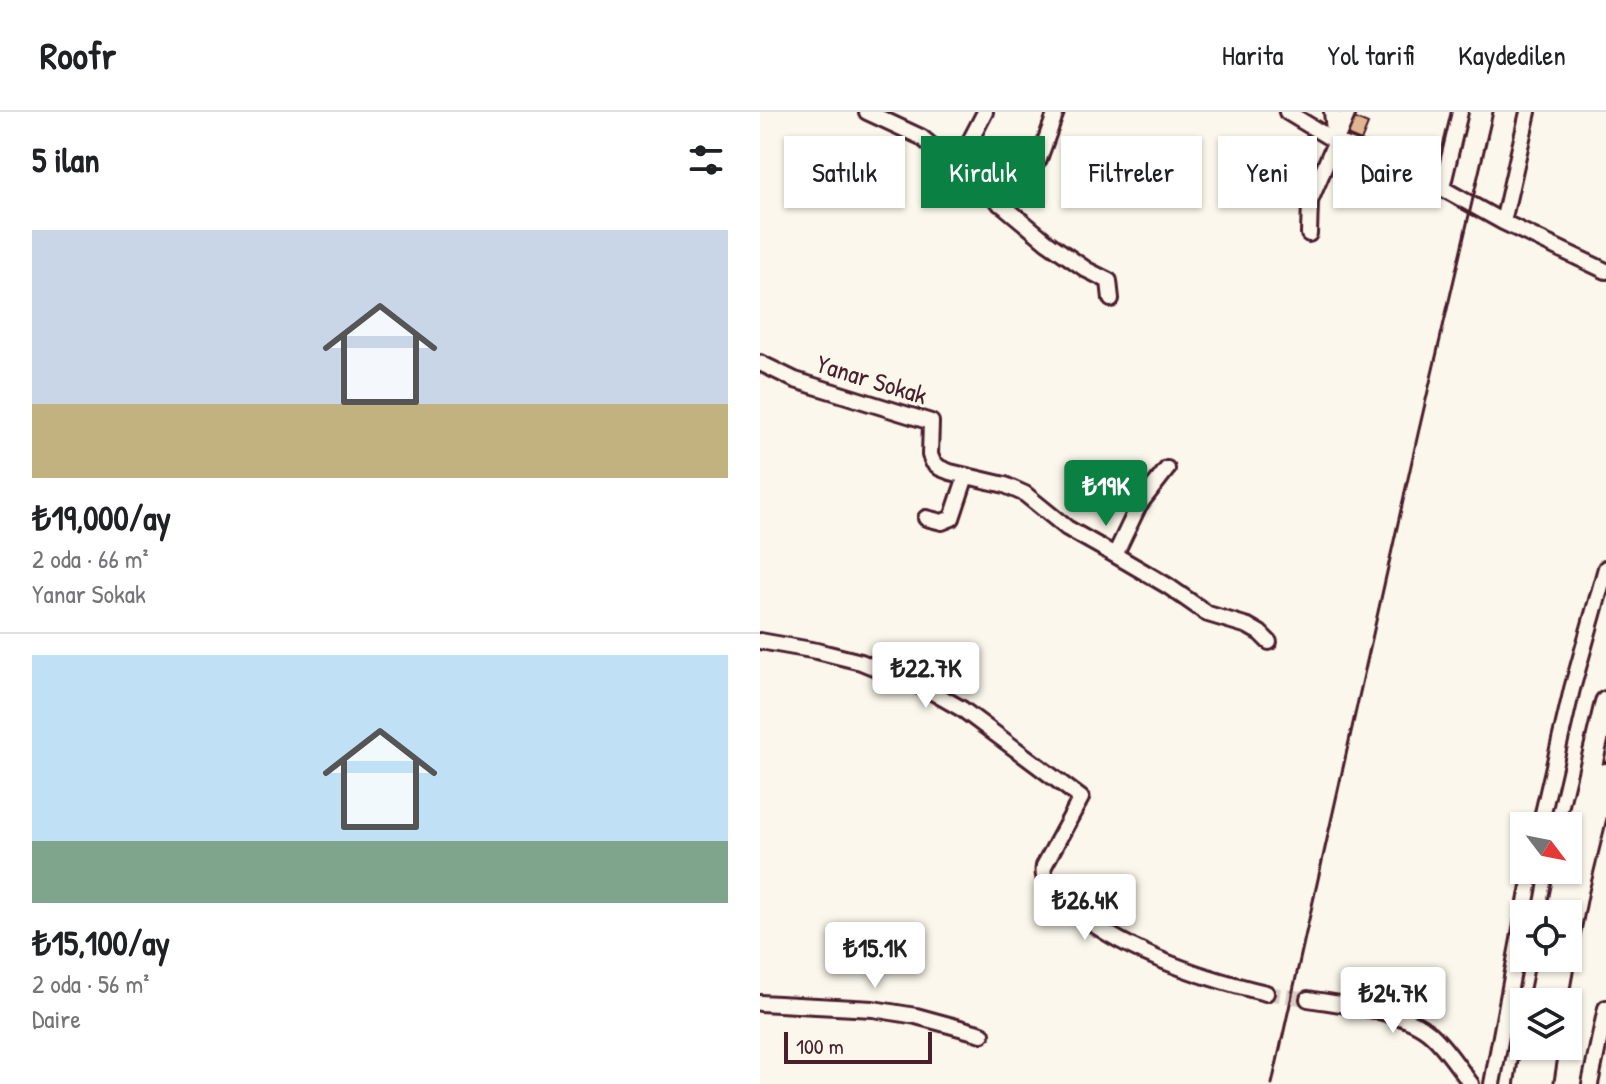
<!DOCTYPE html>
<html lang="tr">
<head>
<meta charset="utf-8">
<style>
	:root { --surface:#fff; --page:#f6f6f6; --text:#202124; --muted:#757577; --line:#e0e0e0; --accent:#0b8043 }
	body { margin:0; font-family:"Patrick Hand",sans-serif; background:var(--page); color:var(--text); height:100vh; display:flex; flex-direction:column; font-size:30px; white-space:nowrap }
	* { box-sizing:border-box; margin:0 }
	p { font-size:26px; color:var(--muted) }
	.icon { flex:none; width:44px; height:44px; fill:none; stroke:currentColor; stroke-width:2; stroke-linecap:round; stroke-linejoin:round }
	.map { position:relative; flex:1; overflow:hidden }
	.side { display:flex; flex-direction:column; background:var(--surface); width:760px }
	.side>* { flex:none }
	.banner { position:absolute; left:24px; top:24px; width:702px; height:72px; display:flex; gap:16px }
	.needle { width:52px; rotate:122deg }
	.controls { position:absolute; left:750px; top:700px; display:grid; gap:16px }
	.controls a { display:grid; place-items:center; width:72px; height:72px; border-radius:0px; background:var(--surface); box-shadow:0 2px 6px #0004; font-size:40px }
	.scale { position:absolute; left:24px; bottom:20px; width:148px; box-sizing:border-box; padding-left:8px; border:4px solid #4a1f2b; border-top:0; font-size:22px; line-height:28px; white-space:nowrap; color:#4a1f2b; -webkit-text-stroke:6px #fbf7ec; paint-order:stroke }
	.price { position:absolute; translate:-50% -68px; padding:0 18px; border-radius:8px; background:#fff; color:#222; font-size:26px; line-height:52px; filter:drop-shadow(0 2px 4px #0008) }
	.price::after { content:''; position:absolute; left:50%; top:48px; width:24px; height:18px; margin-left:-12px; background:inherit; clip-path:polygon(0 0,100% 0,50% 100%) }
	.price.active { background:var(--accent); color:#fff }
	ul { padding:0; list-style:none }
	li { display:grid; align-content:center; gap:16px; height:424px; padding:0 32px }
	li+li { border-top:2px solid var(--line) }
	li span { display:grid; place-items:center; height:248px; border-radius:0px; color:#555 }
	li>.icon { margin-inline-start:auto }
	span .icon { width:144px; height:144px; fill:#fffc; stroke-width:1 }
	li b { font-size:34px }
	h2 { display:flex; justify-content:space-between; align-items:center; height:96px; padding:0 32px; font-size:34px }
	.tag { padding:0 28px; border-radius:0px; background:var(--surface); box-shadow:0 2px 6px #0004; font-size:28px; line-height:72px }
	.tag.active { background:var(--accent); color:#fff }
	header { display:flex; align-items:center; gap:48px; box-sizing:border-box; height:112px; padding:0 40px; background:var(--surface); border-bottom:2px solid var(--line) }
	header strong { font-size:38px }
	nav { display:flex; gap:44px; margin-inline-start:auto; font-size:28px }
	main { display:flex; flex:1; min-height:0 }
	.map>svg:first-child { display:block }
	.building { fill:#e0b691; stroke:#4a1f2b; stroke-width:2 }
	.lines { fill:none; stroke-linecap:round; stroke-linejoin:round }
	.minor-tunnel { stroke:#d8ccc5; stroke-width:14; stroke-dasharray:14 7; stroke-linecap:butt }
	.minor-casing { stroke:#4a1f2b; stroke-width:20 }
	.highway-casing { stroke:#4a1f2b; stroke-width:26 }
	.minor { stroke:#fbf7ec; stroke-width:14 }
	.highway { stroke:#fbf7ec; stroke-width:20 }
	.rail { stroke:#4a1f2b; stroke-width:3 }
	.labels { text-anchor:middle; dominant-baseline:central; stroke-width:6; stroke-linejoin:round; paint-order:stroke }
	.street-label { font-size:26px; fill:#4a1f2b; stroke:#fbf7ec }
</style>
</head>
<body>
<header>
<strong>Roofr</strong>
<nav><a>Harita</a><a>Yol tarifi</a><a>Kaydedilen</a></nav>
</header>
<main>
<section class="side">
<h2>5 ilan<svg class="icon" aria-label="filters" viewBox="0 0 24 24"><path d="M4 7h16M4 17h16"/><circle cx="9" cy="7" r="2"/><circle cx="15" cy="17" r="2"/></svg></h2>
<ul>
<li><span style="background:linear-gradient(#c9d6e8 70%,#c2b280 0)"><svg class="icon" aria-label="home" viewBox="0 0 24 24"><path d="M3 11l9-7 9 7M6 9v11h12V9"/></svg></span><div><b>₺19,000/ay</b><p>2 oda · 66 m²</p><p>Yanar Sokak</p></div></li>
<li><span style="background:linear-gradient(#bfe0f5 75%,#7fa58c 0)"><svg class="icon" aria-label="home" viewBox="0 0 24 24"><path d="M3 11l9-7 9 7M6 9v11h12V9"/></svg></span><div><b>₺15,100/ay</b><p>2 oda · 56 m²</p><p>Daire</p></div></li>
</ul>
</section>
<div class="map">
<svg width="846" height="972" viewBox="0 0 846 972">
	<rect width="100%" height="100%" fill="#fbf7ec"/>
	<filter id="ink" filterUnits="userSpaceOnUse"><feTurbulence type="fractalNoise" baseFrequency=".0125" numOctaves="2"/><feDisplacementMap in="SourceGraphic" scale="16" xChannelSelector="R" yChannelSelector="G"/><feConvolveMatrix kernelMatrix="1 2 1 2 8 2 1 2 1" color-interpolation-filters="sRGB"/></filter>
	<g filter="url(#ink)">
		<path class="building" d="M589 4 608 12 601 29 582 21Z"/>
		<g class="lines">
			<path class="minor-tunnel" d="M506 881 548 887"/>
			<defs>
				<path id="minor" d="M107 0 161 25 287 130 327 158 349 169 351 187
					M527 0 575 29 644 55 743 110 846 159
					M572 0 575 28
					M197 54 225 0
					M682 76 700 0
					M240 92 279 47 296 0
					M743 110 768 0
					M549 122 550 89 588 0
					M0 251 35 268 171 310 170 343 173 350 180 356 190 360 245 373 265 382 307 416 355 443 408 474 448 502 488 514 500 521 509 530
					M166 406 182 410 192 406 206 364
					M355 443 379 393 407 357
					M0 529 57 539 101 550 167 577 202 597 321 686 284 754C281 771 292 779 304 790 359 838 435 864 506 881
					M780 714 812 577 846 456
					M548 887C584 893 646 898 672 923 687 937 699 956 711 972
					M0 891 113 897 156 904 222 922
					M732 972 772 758
					M830 972 846 896"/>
				<path id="highway" d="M808 750 846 590
					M797 802 806 758
					M808 826 817 780 846 662
					M779 890 788 846
					M796 890 804 846
					M766 972 772 934
					M782 972 788 934"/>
			</defs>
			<use href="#minor" class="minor-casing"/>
			<use href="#highway" class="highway-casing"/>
			<use href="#minor" class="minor"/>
			<use href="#highway" class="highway"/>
			<path class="rail" d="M512 972 658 322 733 0"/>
		</g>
	</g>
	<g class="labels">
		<g class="street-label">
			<text transform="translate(112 267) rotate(17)">Yanar Sokak</text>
		</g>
	</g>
</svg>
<div class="controls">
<a><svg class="needle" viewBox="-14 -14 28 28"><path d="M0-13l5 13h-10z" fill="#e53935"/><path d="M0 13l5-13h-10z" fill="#757577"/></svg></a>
<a><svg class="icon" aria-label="locate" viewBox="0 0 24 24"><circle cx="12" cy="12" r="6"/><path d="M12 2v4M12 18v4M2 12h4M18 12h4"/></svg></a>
<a><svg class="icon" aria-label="layers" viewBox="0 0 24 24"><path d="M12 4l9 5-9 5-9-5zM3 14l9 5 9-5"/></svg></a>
</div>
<div class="scale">100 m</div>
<b class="price active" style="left:346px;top:416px">₺19K</b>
<b class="price" style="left:166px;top:598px">₺22.7K</b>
<b class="price" style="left:325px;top:830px">₺26.4K</b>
<b class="price" style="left:115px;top:878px">₺15.1K</b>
<b class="price" style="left:633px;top:923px">₺24.7K</b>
<div class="banner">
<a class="tag">Satılık</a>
<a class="tag active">Kiralık</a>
<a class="tag">Filtreler</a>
<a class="tag">Yeni</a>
<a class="tag">Daire</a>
</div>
</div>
</main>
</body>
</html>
